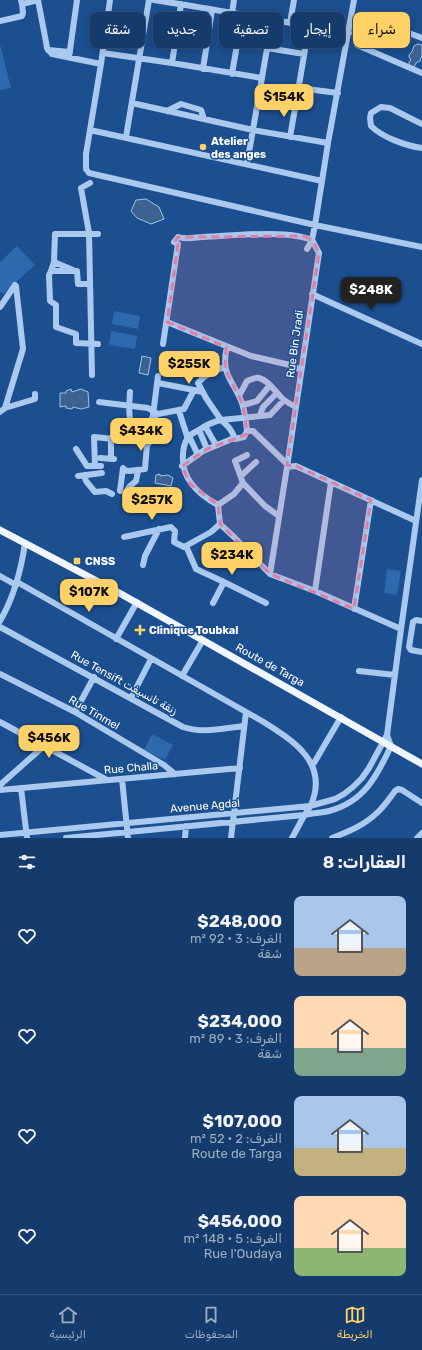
<!DOCTYPE html>
<html lang="ar">
<head>
<meta charset="utf-8">
<style>
	:root { --surface:#143b6b; --page:#214673; --text:#f1f3f6; --muted:#9dadc1; --line:#33557e; --accent:#ffd166 }
	body { margin:0; font-family:Rubik,"Noto Naskh Arabic",sans-serif; background:var(--page); color:var(--text); direction:rtl; height:100vh; display:flex; flex-direction:column; font-size:15px; white-space:nowrap }
	* { box-sizing:border-box; margin:0 }
	p { font-size:13px; color:var(--muted) }
	.icon { flex:none; width:22px; height:22px; fill:none; stroke:currentColor; stroke-width:2; stroke-linecap:round; stroke-linejoin:round }
	.map { position:relative; height:838px; overflow:hidden; direction:ltr }
	.panel { display:flex; flex-direction:column; background:var(--surface); flex:1 }
	.panel>* { flex:none }
	.top-card { position:absolute; left:12px; top:12px; width:398px; height:36px; direction:rtl; display:flex; gap:8px }
	.price { position:absolute; translate:-50% -34px; padding:0 9px; border-radius:8px; background:var(--accent); color:#111; font-size:13px; line-height:26px; filter:drop-shadow(0 1px 2px #0008) }
	.price::after { content:''; position:absolute; left:50%; top:24px; width:12px; height:9px; margin-left:-6px; background:inherit; clip-path:polygon(0 0,100% 0,50% 100%) }
	.price.current { background:#222; color:#fff }
	ul { padding:0; list-style:none }
	li { display:flex; align-items:center; gap:12px; height:100px; padding:0 16px }
	li span { display:grid; place-items:center; flex:none; width:112px; height:80px; border-radius:8px; color:#555 }
	li>.icon { margin-inline-start:auto }
	span .icon { width:48px; height:48px; fill:#fffc; stroke-width:1 }
	li b { font-size:17px }
	h2 { display:flex; justify-content:space-between; align-items:center; height:48px; padding:0 16px; font-size:17px }
	.tag { padding:0 14px; border-radius:8px; background:var(--surface); box-shadow:0 2px 10px #0003,0 0 0 1px var(--line); font-size:14px; line-height:36px }
	.tag.current { background:var(--accent); color:#111 }
	.tabs { display:flex; justify-content:space-around; align-items:center; height:56px; border-top:1px solid var(--line); background:var(--surface); font-size:11px; color:var(--muted) }
	.tabs a { display:grid; justify-items:center; gap:2px }
	.tabs .current { color:var(--accent) }
	.map>svg:first-child { display:block }
	.green { fill:#2e69ad }
	.water { fill:#3c6290; stroke:#9cc4f0 }
	.lines { fill:none; stroke-linecap:round; stroke-linejoin:round }
	.minor { stroke:#a9c9ee; stroke-width:6 }
	.major { stroke:#f0f6ff; stroke-width:7 }
	.marked { fill:#dd80a5; fill-opacity:0.2; stroke:#dd80a5; stroke-width:3; stroke-dasharray:8 5; stroke-linejoin:round }
	.poi-dot { fill:#ffd166; stroke:#1b4f8f; stroke-width:1.5 }
	.labels { text-anchor:middle; dominant-baseline:central; stroke-width:3; stroke-linejoin:round; paint-order:stroke }
	.poi-label { font-size:11px; font-weight:bold; fill:#fff; stroke:#1b4f8f; text-anchor:start }
	.street-label { font-size:11px; fill:#fff; stroke:#1b4f8f }
</style>
</head>
<body>
<div class="map">
<svg width="422" height="838" viewBox="0 0 422 838">
	<rect width="100%" height="100%" fill="#1b4f8f"/>
	<path class="green" d="M0 44 11 88 0 90Z
		M17 246 35 265 3 294 0 291V262Z
		M114 311 140 316 138 329 112 324Z
		M111 331 137 336 135 349 109 345Z
		M387 569 401 571 397 595 384 593Z
		M152 734 173 745 165 760 144 750Z"/>
	<path class="water" d="M418 44 422 45V55L420 61 416 63 414 67 409 65V62L411 60 409 57V55L412 52 414 46Z
		M146 199 159 207 164 219 151 224 137 218 131 211 136 200Z
		M142 356 151 358 148 375 139 373Z
		M71 389 72 392 81 389 88 392 89 407 81 409 73 407 72 409 66 408V406L60 407V393H66V391Z
		M160 474V476L168 475 173 478 171 486 155 483 156 475Z"/>
	<g class="lines">
		<path class="minor" d="M21 0 22 4 38 0
			M38 0 46 42 47 48 52 54 101 64
			M110 0 101 64 86 154V169L89 173 315 225 422 247
			M154 0C219 10 284 22 349 33
			M232 13 234 0
			M360 15 422 38
			M0 21 22 16 23 13 22 4
			M290 23 294 0
			M357 45 422 73
			M267 48 304 54
			M48 50 70 52
			M103 53 172 63 262 78
			M69 57 77 0
			M172 63 181 4
			M203 69 212 10
			M232 74 242 15
			M299 88 338 93
			M259 96 296 103 309 26
			M132 103 253 130 328 143
			M167 111 181 104 201 110 204 119
			M422 124 390 108 381 107 371 113 370 118 371 126C382 137 406 146 422 148
			M90 130 322 181
			M126 137 149 0
			M290 137 296 103
			M247 164 272 20
			M90 183 81 188 89 233 92 375
			M54 262 73 270
			M51 271 49 275 50 301 56 305V327L76 334V343L98 344
			M90 284H78L77 271H51L54 262 55 234H98
			M312 294 422 344
			M0 307 13 288 15 285 16 286 23 349 5 408
			M167 322 251 356 290 365 301 370
			M163 344 178 244 174 242 178 237C186 240 194 237 203 237 231 236 287 229 312 240L307 249
			M225 367C214 370 205 374 198 383L206 398 221 420 270 415 284 400
			M158 383 194 390
			M130 392C129 407 126 432 144 440
			M239 396 247 381C250 380 255 377 259 378 268 380 274 390 280 396 284 401 290 404 296 407
			M99 402 148 408 156 413
			M243 405 257 401 270 385
			M179 411 187 436H189L198 455
			M0 412 5 408 35 399V394
			M260 415 263 407 277 393
			M152 418 158 414 184 409 194 390 202 392
			M205 426 216 445
			M199 430 207 449
			M247 431H253L287 464
			M148 439 144 440V443L145 444H148L150 442 148 439 152 423 158 376
			M76 449 87 466H101
			M100 458 114 459
			M111 459V438
			M95 466 94 437 143 442
			M182 466 203 451 234 438
			M287 467 319 253 312 240 315 225 328 143 354 0
			M84 475 86 481 95 492 106 491 112 494
			M78 476 102 473
			M241 476 256 462
			M243 483 265 506 279 516
			M120 491 123 468 124 470 129 471 145 469 147 444
			M126 493 129 487 136 481 138 471
			M218 505 234 494 243 483 235 461 247 455
			M220 524 233 536 270 574
			M124 537 171 527 175 531 174 542 184 547 211 532 220 524 218 505C198 494 181 479 183 455 183 449 185 442 188 437 191 434 195 432 199 430 206 425 212 422 221 420 228 426 232 430 235 439L244 437 247 431C246 422 245 412 242 403 233 380 220 374 227 347
			M186 546 196 569 224 582
			M143 565 145 556 159 529
			M0 576 16 585
			M17 582 262 721C294 741 329 763 311 805 309 809 306 812 304 816 300 823 296 831 292 838
			M315 591 331 482
			M213 603 224 582 266 603
			M354 609 371 500
			M0 621C14 597 21 571 25 543
			M422 621 416 620 413 622 409 647 411 650 422 652
			M0 627 183 727C203 734 224 728 244 726
			M401 629 315 591 270 574 287 467 296 466 416 521
			M116 639 137 602
			M359 671 395 675
			M0 674 75 712 164 765 175 774
			M182 676 203 640
			M131 698 151 659
			M75 712 94 677
			M0 722 107 780
			M314 763 341 717
			M122 779 128 838
			M0 785 44 746
			M21 788 27 838
			M0 790 240 768
			M0 835 310 806 335 799 344 794 353 787 362 778 369 768 387 735 401 629 422 480
			M66 838 304 815C312 813 321 813 329 811 364 802 377 776 391 746L387 735
			M185 838 186 826
			M231 838 246 712
			M332 838C350 831 365 825 379 811 385 805 390 798 395 791L398 789 402 790 422 803
			M417 838 422 833"/>
		<path class="major" d="M0 530 114 590 422 764"/>
	</g>
	<path class="marked" d="M304 236 312 240 319 253 287 465 296 466 371 500 354 609 270 574 220 524 218 505 190 484 182 466 207 449 247 434 243 405 225 369 226 347 167 322 178 244 174 242 178 237Z"/>
	<g class="poi-dot">
		<circle cx="203" cy="147" r="4"/>
		<rect x="73" y="557" width="8" height="8" rx="2"/>
		<path d="M138 624h4v4h4v4h-4v4h-4v-4h-4v-4h4z"/>
	</g>
	<g class="labels">
		<g class="poi-label">
			<text x="211" y="141">Atelier<tspan x="211" dy="13">des anges</tspan></text>
			<text x="85" y="561">CNSS</text>
			<text x="149" y="630">Clinique Toubkal</text>
		</g>
		<g class="street-label">
			<text transform="translate(295 344) rotate(-82)">Rue Bin Jradi</text>
			<text transform="translate(270 665) rotate(29)">Route de Targa</text>
			<text transform="translate(124 683) rotate(29)">Rue Tensift زنقة تانسيفت</text>
			<text transform="translate(94 713) rotate(30)">Rue Tinmel</text>
			<text transform="translate(131 768) rotate(-5)">Rue Challa</text>
			<text transform="translate(205 806) rotate(-5)">Avenue Agdal</text>
		</g>
	</g>
</svg>
<b class="price" style="left:284px;top:118px">$154K</b>
<b class="price current" style="left:371px;top:311px">$248K</b>
<b class="price" style="left:189px;top:385px">$255K</b>
<b class="price" style="left:141px;top:452px">$434K</b>
<b class="price" style="left:152px;top:521px">$257K</b>
<b class="price" style="left:232px;top:576px">$234K</b>
<b class="price" style="left:89px;top:613px">$107K</b>
<b class="price" style="left:49px;top:759px">$456K</b>
<div class="top-card">
<a class="tag current">شراء</a>
<a class="tag">إيجار</a>
<a class="tag">تصفية</a>
<a class="tag">جديد</a>
<a class="tag">شقة</a>
</div>
</div>
<section class="panel">
<h2>العقارات: 8<svg class="icon" aria-label="filters" viewBox="0 0 24 24"><path d="M4 7h16M4 17h16"/><circle cx="9" cy="7" r="2"/><circle cx="15" cy="17" r="2"/></svg></h2>
<ul>
<li><span style="background:linear-gradient(#a9c7e8 65%,#b9a48a 0)"><svg class="icon" aria-label="home" viewBox="0 0 24 24"><path d="M3 11l9-7 9 7M6 9v11h12V9"/></svg></span><div><b>$248,000</b><p>الغرف: 3 · 92 m²</p><p>شقة</p></div><svg class="icon" aria-label="heart" viewBox="0 0 24 24"><path d="M12 20l-8-8c-3-5 5-10 8-4 3-6 11-1 8 4z"/></svg></li>
<li><span style="background:linear-gradient(#ffd9b3 65%,#7fa58c 0)"><svg class="icon" aria-label="home" viewBox="0 0 24 24"><path d="M3 11l9-7 9 7M6 9v11h12V9"/></svg></span><div><b>$234,000</b><p>الغرف: 3 · 89 m²</p><p>شقة</p></div><svg class="icon" aria-label="heart" viewBox="0 0 24 24"><path d="M12 20l-8-8c-3-5 5-10 8-4 3-6 11-1 8 4z"/></svg></li>
<li><span style="background:linear-gradient(#a9c7e8 65%,#c2b280 0)"><svg class="icon" aria-label="home" viewBox="0 0 24 24"><path d="M3 11l9-7 9 7M6 9v11h12V9"/></svg></span><div><b>$107,000</b><p>الغرف: 2 · 52 m²</p><p>Route de Targa</p></div><svg class="icon" aria-label="heart" viewBox="0 0 24 24"><path d="M12 20l-8-8c-3-5 5-10 8-4 3-6 11-1 8 4z"/></svg></li>
<li><span style="background:linear-gradient(#ffd9b3 65%,#8fb573 0)"><svg class="icon" aria-label="home" viewBox="0 0 24 24"><path d="M3 11l9-7 9 7M6 9v11h12V9"/></svg></span><div><b>$456,000</b><p>الغرف: 5 · 148 m²</p><p>Rue l'Oudaya</p></div><svg class="icon" aria-label="heart" viewBox="0 0 24 24"><path d="M12 20l-8-8c-3-5 5-10 8-4 3-6 11-1 8 4z"/></svg></li>
</ul>
</section>
<nav class="tabs">
<a class="current"><svg class="icon" aria-label="map" viewBox="0 0 24 24"><path d="M3 6l6-2 6 2 6-2v14l-6 2-6-2-6 2zM9 4v14M15 6v14"/></svg>الخريطة</a>
<a><svg class="icon" aria-label="saved" viewBox="0 0 24 24"><path d="M7 4h10v16l-5-4-5 4z"/></svg>المحفوظات</a>
<a><svg class="icon" aria-label="home" viewBox="0 0 24 24"><path d="M3 11l9-7 9 7M6 9v11h12V9"/></svg>الرئيسية</a>
</nav>
</body>
</html>
